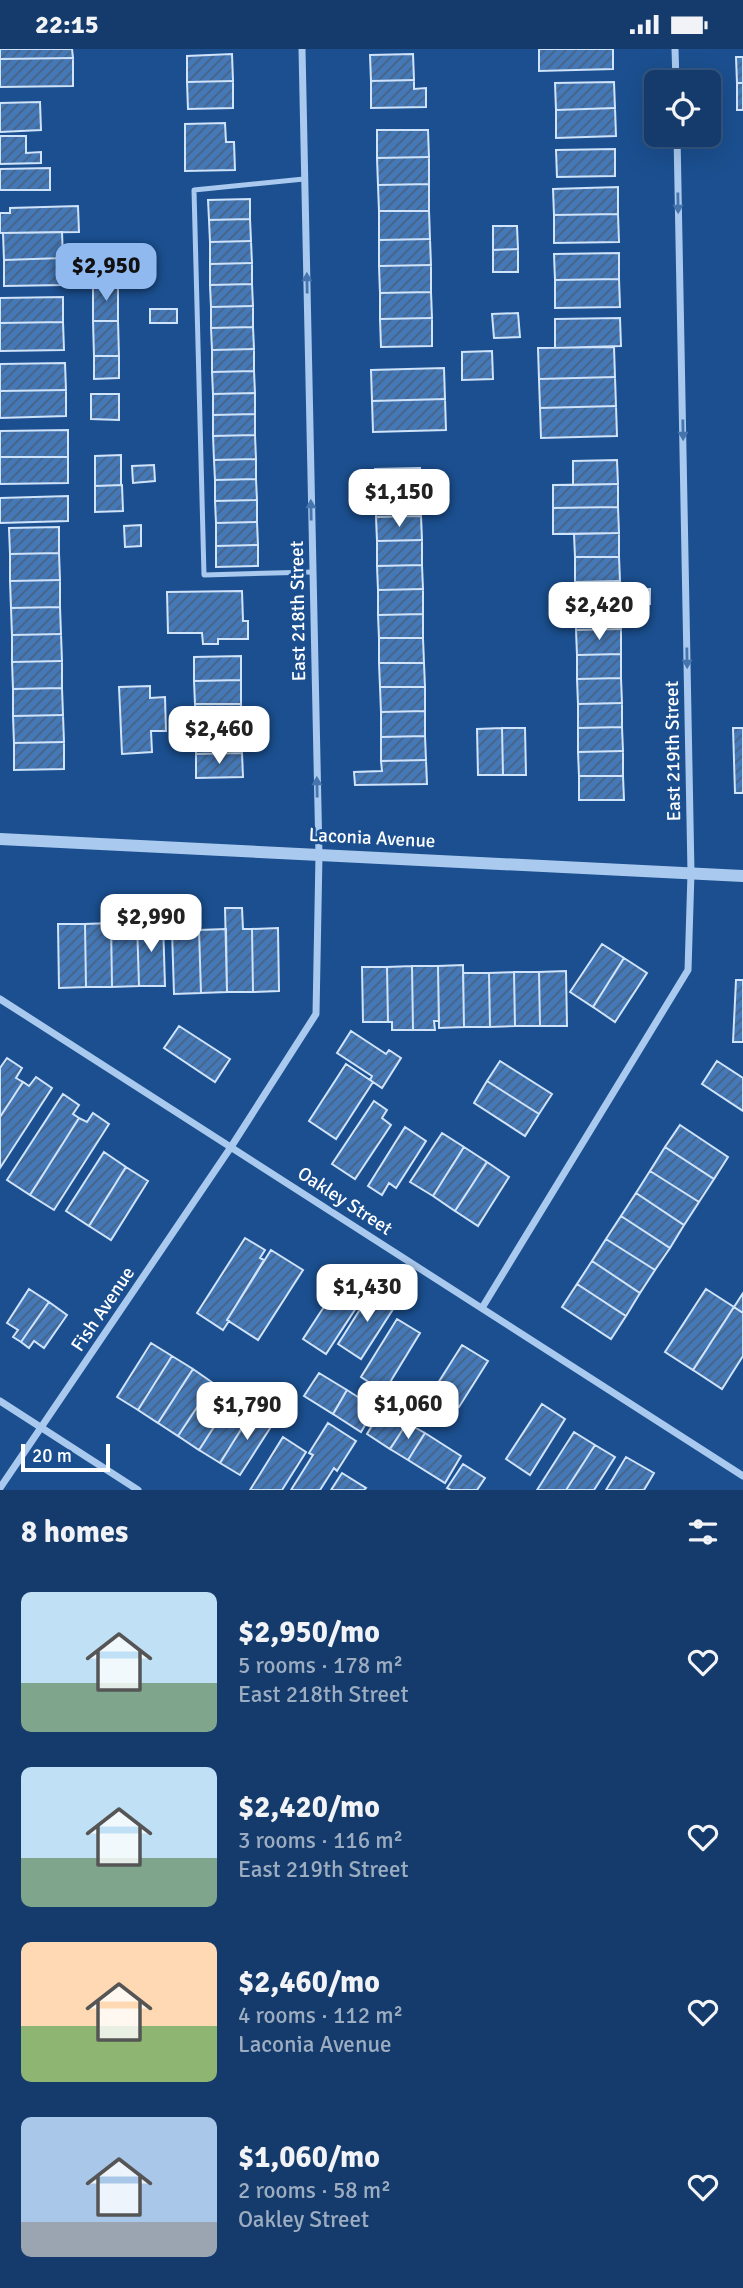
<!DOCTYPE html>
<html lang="en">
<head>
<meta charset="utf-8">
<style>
	:root { --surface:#143b6b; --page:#1d4271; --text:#f1f3f6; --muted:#9dadc1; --line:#33557e; --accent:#90b9f0 }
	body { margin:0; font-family:Signika,sans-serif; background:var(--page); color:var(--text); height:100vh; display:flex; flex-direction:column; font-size:26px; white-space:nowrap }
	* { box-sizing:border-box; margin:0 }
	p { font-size:23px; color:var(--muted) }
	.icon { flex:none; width:38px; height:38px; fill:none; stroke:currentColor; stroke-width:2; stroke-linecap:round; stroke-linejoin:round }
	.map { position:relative; height:1441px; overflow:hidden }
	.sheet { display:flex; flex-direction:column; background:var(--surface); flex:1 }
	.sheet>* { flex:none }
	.fabs { position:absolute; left:644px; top:21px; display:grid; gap:14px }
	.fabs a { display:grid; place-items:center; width:77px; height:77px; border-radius:10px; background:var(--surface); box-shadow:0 7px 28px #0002,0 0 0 2px var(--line); font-size:35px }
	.scale { position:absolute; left:21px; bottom:18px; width:89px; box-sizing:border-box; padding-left:7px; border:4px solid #fff; border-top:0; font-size:19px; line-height:24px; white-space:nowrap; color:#fff; -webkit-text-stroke:5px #1b4f8f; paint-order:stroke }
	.price { position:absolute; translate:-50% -60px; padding:0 16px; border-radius:14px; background:#fff; color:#222; font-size:23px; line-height:46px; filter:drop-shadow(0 2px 4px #0008) }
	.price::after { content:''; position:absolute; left:50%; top:42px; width:21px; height:16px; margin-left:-10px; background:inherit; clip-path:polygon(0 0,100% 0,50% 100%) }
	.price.on { background:var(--accent); color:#111 }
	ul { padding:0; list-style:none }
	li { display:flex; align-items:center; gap:21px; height:175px; padding:0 21px }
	li span { display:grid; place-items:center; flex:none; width:196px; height:140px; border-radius:10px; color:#555 }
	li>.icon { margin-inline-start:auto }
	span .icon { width:84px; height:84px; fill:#fffc; stroke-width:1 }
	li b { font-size:30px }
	h2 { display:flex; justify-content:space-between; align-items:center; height:84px; padding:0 21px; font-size:30px }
	.status { display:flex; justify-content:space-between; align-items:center; height:49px; padding:0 35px; background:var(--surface); direction:ltr }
	.status svg { height:19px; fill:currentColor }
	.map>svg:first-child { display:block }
	.building { fill:url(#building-hatch); stroke:#cfe3fa; stroke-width:2 }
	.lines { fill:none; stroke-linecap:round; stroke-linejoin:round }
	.service { stroke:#a9c9ee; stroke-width:5 }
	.minor { stroke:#a9c9ee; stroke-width:7 }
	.tertiary { stroke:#a9c9ee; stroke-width:12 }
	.oneway { fill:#4674ac }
	.labels { text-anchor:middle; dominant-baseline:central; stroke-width:6; stroke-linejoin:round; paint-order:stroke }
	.street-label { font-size:19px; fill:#fff; stroke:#1b4f8f }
</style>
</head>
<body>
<div class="status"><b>22:15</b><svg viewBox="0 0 49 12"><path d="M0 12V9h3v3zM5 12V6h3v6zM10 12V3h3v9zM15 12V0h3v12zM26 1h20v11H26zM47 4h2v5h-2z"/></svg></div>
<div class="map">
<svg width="743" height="1441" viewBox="0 0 743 1441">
	<defs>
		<pattern id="building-hatch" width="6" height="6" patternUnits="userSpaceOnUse" patternTransform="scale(1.75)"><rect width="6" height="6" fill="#4478b7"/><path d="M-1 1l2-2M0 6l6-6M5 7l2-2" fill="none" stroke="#486282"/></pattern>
	</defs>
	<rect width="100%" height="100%" fill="#1b4f8f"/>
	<path class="building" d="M0 0H72L73 9 0 10Z
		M539 0H613V20L539 22Z
		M232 5 233 32 187 33V7Z
		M413 5 414 31 371 32 370 6Z
		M736 8H743V34H737Z
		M73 9V37L0 38V10Z
		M414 31V40L426 39V58L371 59V32Z
		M233 32V59L188 60 187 33Z
		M614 33 615 59 556 61 555 34Z
		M737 34H743V61H737Z
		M40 53 41 81 0 83V54Z
		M615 59 616 87 556 89V61Z
		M225 74 226 93H234L235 121 185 122V75Z
		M377 81H428L429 108 377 109Z
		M0 87H26V104L41 103V114L0 115Z
		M615 100V127L557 128 556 101Z
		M429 108V135L378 136 377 109Z
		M50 119V141H0V120Z
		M429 135V162H379L378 136Z
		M618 138V165L554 166 553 140Z
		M250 150V170L209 171 208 151Z
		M78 157 79 183 0 184V164H10V159Z
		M379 162H429L430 190 379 191Z
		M618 165 619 193 554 194V166Z
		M250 170 251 192 210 193 209 171Z
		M493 177H517L518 200 493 201Z
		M62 183 63 209 4 211 3 184Z
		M430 190 431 216 379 217V191Z
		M251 192 252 214 210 215V193Z
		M518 200V223H493V201Z
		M619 204V230L555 231 554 205Z
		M63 209 64 236 4 237V211Z
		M252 214V235L210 236V215Z
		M431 216V243L380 244 379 217Z
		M119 218H133V239H119Z
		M619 230 620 258 555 259V231Z
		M93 235H118V272H93Z
		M252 235 253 257 211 258 210 236Z
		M431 243 432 269 380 270V244Z
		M63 248V273L0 274V249Z
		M253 257V278L211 279V258Z
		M150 260H177V274H150Z
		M518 264 520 288 494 289 492 265Z
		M432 269V297L381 298 380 270Z
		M620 269 621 297 555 299V270Z
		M93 272H118L119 307H94Z
		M63 273 64 301 0 302V274Z
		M253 278 254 300 212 301 211 279Z
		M614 298 615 328 539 330 538 299Z
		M254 300V322L212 323V301Z
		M492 302 493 330 462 331V303Z
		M94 307H119V329L94 330Z
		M65 314 66 341 0 342V315Z
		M444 319 445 350 372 352 371 321Z
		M254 322 255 344 213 345 212 323Z
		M615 328 616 357 540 359 539 330Z
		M66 341V367L0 369V342Z
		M255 344V365L213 366V345Z
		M91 345H119V371L91 370Z
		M445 350 446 381 373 383 372 352Z
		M616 357 617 387 541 389 540 359Z
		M255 365V386L213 387V366Z
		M68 381V408H0V382Z
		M255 386 256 410 214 411 213 387Z
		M121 406V436L95 437V407Z
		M0 408H68V434L0 435Z
		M256 410V430L215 431 214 411Z
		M617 411 618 435 573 436V412Z
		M154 416 155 432 133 434 132 417Z
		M420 419 421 443 376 444 375 420Z
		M256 430 257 451 215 452V431Z
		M618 435V458L553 459V436Z
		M122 436 123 462 95 463V437Z
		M421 443V467L376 468V444Z
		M68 447V472L0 474V449Z
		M257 451V473L216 474 215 452Z
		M618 458 619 484 553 485V459Z
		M421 467 422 491 377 492 376 468Z
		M257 473 258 496 216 497V474Z
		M141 476V497L125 498 124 477Z
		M59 478V504L10 505 9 479Z
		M619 484V508H575L574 485Z
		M422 491V516L377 517V492Z
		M258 496V517L216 518V497Z
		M59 504 60 531 10 532V505Z
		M575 508H619L620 532 575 533Z
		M422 516 423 540 378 541 377 517Z
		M60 531V558L11 559 10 532Z
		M620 532V541L650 540V555L576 557 575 533Z
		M423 540V565L378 566V541Z
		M242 542 243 572H248V590H218V595H203L202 584H168L167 543Z
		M576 557H620L621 580 576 581Z
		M60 558 61 585 12 586 11 559Z
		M423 565V589H379L378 566Z
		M621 580V605L577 606 576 581Z
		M61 585 62 612 12 613V586Z
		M379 589H423L424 614H379Z
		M621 605V629L577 630V606Z
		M241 607V631L194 632V608Z
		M62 612V639L13 640 12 613Z
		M379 614H424L425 638H380Z
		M621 629 622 654 578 655 577 630Z
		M241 631V655H195L194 632Z
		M150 637V649L165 648 166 682H151L152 703 122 705 119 638Z
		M380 638H425V662L381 663Z
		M62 639 63 666 13 667V640Z
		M622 654V678L578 679V655Z
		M195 655H241L242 680 196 681Z
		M425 662V687L381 688V663Z
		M63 666 64 693 14 694 13 667Z
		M622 678 623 702 578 703V679Z
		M502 679 503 726H478L477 680Z
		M502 679H525L526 726H503Z
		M733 679H743V744H735Z
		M242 680V704L196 705V681Z
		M425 687 426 711 381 712V688Z
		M64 693V720L14 721V694Z
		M623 702V727H579L578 703Z
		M242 704 243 728 196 729V705Z
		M426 711 427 735 355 736 354 723 382 722 381 712Z
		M579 727H623L624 751H579Z
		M225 859H242L243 880H252L253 943H227Z
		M137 873 139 937 112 938 111 874Z
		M137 873H163L165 937H139Z
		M111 874 112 938H86L85 875Z
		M58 875H85L86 938 59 939Z
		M278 879 279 942 253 943 252 880Z
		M226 880 227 943 201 944 199 881Z
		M199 881 201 944 174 945 172 882Z
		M602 895 624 909 593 958 570 943Z
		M624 909 647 924 615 973 593 958Z
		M463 916 464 978 439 979 438 917Z
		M412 917 413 981H392V973H388L387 918Z
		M412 917H438L439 972H434L435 981H413Z
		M362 918H387L388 973H363Z
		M566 922 567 977H540L539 923Z
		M514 923 515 977 490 978 489 924Z
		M514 923H539L540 977H515Z
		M463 924H489L490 978H464Z
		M736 931H743V993H733Z
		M179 977 230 1010 215 1033 164 999Z
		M351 982 386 1005 389 1001 401 1009 382 1039 370 1031 372 1027 337 1004Z
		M7 1009 22 1019 16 1029 23 1033 0 1068V1019Z
		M500 1012 552 1045 539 1065 487 1032Z
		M717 1012 743 1029V1062L702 1035Z
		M346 1015 373 1033 336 1090 309 1072Z
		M36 1028 52 1039 0 1119V1068L23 1033 29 1037Z
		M487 1032 539 1065 525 1087 474 1054Z
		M63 1045 79 1056 73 1065 79 1069 30 1146 7 1131Z
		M374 1052 387 1061 382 1069 391 1076 355 1130 332 1115Z
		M93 1064 109 1075 54 1161 30 1146 79 1069 87 1073Z
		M680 1076 728 1108 714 1130 665 1098Z
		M405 1078 426 1092 396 1139 389 1134 382 1146 368 1137Z
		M442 1084 464 1098 433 1147 410 1133Z
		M464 1098 487 1113 455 1162 433 1147Z
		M665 1098 714 1130 699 1153 650 1122Z
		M104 1103 126 1118 89 1177 66 1162Z
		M487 1113 509 1128 478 1177 455 1162Z
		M126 1118 148 1132 111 1191 89 1177Z
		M650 1122 699 1153 684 1176 636 1144Z
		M636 1144 684 1176 670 1199 621 1167Z
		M621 1167 670 1199 655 1221 606 1190Z
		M245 1189 265 1201 260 1209 264 1211 227 1271 229 1272 223 1281 197 1264Z
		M606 1190 655 1221 640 1244 592 1212Z
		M271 1201 303 1221 258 1291 227 1271Z
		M592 1212 640 1244 626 1267 577 1235Z
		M348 1221 371 1236 326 1305 303 1290Z
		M577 1235 626 1267 611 1290 562 1258Z
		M29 1240 49 1253 21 1293 13 1288 18 1281 7 1274Z
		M373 1240 397 1254 361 1310 338 1295Z
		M706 1240 734 1258 693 1321 665 1303Z
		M743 1244V1264L734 1258Z
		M49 1253 67 1266 44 1299 34 1292 29 1299 21 1293Z
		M734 1258 743 1264V1307L722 1340 693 1321Z
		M397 1270 420 1284 384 1343 361 1328Z
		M151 1294 172 1307 138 1361 117 1348Z
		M462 1296 488 1312 459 1358 433 1342Z
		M172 1307 193 1320 158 1374 138 1361Z
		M193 1320 213 1334 178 1387 158 1374Z
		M319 1324 347 1341 333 1365 304 1347Z
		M213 1334 234 1347 199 1401 178 1387Z
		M347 1341 375 1359 361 1383 333 1365Z
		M234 1347 254 1360 220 1414 199 1401Z
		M542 1355 565 1370 530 1426 506 1410Z
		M383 1358 407 1374 390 1400 367 1385Z
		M254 1360 274 1373 240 1426 220 1414Z
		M328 1374 356 1392 337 1422 334 1419 320 1441H291L313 1406 309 1404Z
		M407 1374 425 1384 408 1411 390 1400Z
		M574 1383 595 1396 566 1441H537Z
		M425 1384 461 1407 445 1434 408 1411Z
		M283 1388 306 1403 282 1441H250Z
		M595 1396 615 1408 594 1441H566Z
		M626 1408 654 1424 644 1441H606Z
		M463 1415 485 1429 477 1441H451L447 1439Z
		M342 1424 366 1439 364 1441H331Z"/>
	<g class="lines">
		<path class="service" d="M304 130 194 141 204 526 313 523"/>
		<path class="minor" d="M675 0 676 33
			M0 950 743 1427
			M482 1259 688 921 691 824 677 86
			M0 1352 138 1441
			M0 1439 231 1098 316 965 319 806 302 0"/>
		<path class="tertiary" d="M0 790 743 827"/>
	</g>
	<defs><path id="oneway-solid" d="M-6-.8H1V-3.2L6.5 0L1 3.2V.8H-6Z" transform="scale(1.75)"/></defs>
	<g class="oneway">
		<use href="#oneway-solid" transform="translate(678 154) rotate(89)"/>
		<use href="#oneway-solid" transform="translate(307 234) rotate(-91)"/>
		<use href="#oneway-solid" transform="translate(683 381) rotate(89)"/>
		<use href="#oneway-solid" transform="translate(311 461) rotate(-91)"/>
		<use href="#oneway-solid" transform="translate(687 609) rotate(89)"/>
		<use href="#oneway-solid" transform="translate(317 738) rotate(-91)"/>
	</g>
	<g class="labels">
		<g class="street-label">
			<text transform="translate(298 562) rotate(-91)">East 218th Street</text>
			<text transform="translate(673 702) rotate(-91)">East 219th Street</text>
			<text transform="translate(372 789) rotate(3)">Laconia Avenue</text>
			<text transform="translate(345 1152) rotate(33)">Oakley Street</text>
			<text transform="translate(103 1260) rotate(-56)">Fish Avenue</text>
		</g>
	</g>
</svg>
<div class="fabs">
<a><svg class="icon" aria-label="locate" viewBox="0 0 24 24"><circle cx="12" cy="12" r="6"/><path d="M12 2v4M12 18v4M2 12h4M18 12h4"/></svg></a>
</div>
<div class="scale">20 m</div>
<b class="price on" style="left:106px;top:254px">$2,950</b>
<b class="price" style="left:399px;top:480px">$1,150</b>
<b class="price" style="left:599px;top:593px">$2,420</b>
<b class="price" style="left:219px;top:717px">$2,460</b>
<b class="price" style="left:151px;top:905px">$2,990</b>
<b class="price" style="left:367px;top:1275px">$1,430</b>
<b class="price" style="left:408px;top:1392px">$1,060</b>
<b class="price" style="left:247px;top:1393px">$1,790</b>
</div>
<section class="sheet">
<h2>8 homes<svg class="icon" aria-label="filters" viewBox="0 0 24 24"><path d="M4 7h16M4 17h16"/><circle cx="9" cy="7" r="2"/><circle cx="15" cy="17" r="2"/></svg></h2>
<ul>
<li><span style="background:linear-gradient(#bfe0f5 65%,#7fa58c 0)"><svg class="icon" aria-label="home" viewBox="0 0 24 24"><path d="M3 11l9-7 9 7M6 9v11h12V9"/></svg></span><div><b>$2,950/mo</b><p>5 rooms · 178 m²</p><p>East 218th Street</p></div><svg class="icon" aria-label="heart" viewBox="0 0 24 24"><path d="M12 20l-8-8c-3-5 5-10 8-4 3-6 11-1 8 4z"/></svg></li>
<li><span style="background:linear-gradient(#bfe0f5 65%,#7fa58c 0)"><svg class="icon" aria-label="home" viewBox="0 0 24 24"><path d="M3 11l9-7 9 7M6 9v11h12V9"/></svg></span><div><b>$2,420/mo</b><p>3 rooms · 116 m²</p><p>East 219th Street</p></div><svg class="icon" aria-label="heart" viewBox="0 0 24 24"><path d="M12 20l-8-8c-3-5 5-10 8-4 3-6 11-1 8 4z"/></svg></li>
<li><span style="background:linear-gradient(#ffd9b3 60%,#8fb573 0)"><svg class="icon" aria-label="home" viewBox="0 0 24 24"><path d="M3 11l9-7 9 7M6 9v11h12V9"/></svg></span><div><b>$2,460/mo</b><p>4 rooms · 112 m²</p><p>Laconia Avenue</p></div><svg class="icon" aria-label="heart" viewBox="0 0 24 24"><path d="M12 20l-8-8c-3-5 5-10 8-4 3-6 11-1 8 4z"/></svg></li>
<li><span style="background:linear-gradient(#a9c7e8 75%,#9aa5b1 0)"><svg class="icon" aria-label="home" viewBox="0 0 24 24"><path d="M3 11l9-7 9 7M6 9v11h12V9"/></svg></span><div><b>$1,060/mo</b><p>2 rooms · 58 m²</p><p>Oakley Street</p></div><svg class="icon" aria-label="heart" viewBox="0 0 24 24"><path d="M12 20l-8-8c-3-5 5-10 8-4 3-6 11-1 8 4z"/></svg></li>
</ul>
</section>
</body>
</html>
